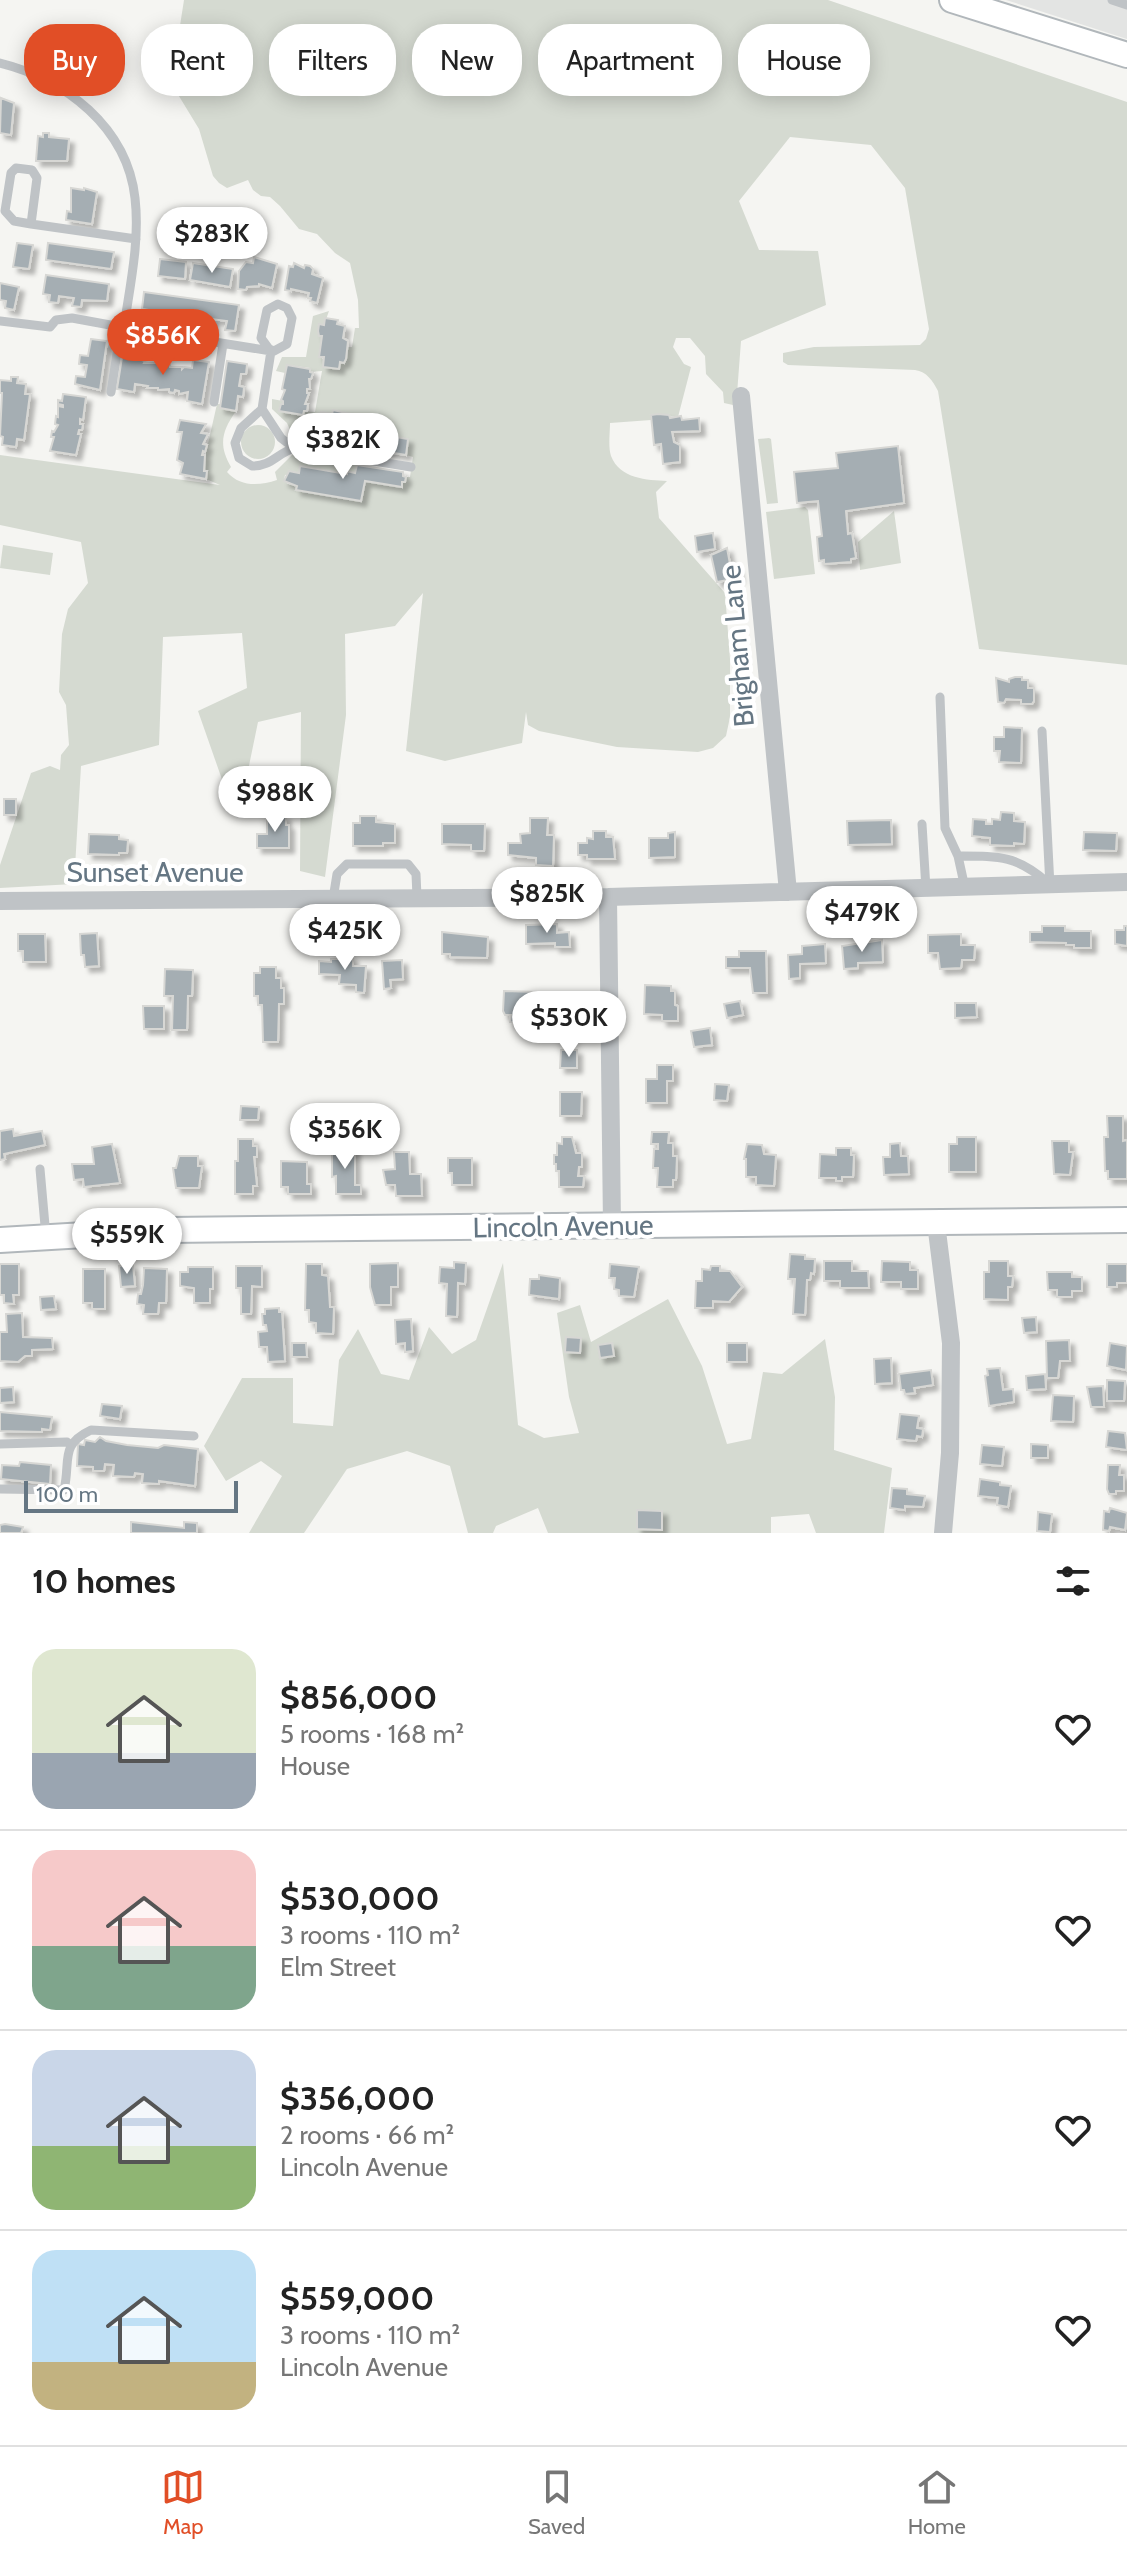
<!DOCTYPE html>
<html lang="en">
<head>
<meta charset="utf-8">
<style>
	:root { --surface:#fff; --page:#f6f6f6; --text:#222; --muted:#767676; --line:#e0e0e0; --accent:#e14e26 }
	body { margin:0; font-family:Cabin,sans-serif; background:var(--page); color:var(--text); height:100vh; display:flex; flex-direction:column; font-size:30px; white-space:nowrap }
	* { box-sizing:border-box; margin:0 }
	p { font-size:26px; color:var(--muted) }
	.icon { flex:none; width:44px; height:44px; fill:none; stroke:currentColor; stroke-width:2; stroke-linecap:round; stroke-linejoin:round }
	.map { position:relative; height:1533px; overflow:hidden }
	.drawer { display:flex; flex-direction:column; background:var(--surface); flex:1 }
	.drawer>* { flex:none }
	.guide { position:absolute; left:24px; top:24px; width:1080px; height:72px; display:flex; gap:16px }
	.scale { position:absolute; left:24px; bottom:20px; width:214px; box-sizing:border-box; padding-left:8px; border:4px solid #657683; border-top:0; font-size:22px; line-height:28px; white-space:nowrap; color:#657683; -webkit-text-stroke:6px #fff; paint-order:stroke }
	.price { position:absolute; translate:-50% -68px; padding:0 18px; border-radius:28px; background:#fff; color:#222; font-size:26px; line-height:52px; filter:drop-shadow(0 2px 4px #0008) }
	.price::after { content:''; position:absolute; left:50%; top:48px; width:24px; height:18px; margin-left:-12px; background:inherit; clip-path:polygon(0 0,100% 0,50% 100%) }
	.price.current { background:var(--accent); color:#fff }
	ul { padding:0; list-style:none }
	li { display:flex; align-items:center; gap:24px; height:200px; padding:0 32px }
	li+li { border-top:2px solid var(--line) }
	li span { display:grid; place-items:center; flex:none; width:224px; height:160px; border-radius:24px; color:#555 }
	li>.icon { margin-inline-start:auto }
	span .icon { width:96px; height:96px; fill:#fffc; stroke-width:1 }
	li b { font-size:34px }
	h2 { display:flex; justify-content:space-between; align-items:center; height:96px; padding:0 32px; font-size:34px }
	.chip { padding:0 28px; border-radius:32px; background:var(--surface); box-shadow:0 4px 20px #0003; font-size:28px; line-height:72px }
	.chip.current { background:var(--accent); color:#fff }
	.dock { display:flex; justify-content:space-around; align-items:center; height:112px; border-top:2px solid var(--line); background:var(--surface); font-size:22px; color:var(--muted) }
	.dock a { display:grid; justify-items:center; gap:4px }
	.dock .current { color:var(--accent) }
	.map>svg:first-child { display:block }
	.built { fill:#e3e4e3 }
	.green { fill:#d5dad1 }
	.building { fill:#a5aeb3; stroke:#d7d7d4; stroke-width:2; filter:url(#shadow) }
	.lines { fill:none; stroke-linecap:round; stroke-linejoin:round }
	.secondary-casing { stroke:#b1b7bb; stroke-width:28 }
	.lane { stroke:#bfc3c6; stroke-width:9 }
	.street { stroke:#bfc3c6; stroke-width:18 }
	.secondary { stroke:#fff; stroke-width:24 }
	.labels { text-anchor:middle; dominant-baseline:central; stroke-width:8; stroke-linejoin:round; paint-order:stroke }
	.street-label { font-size:28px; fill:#657683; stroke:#fff }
</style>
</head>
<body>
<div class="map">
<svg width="1127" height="1533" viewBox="0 0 1127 1533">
	<defs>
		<filter id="shadow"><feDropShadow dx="5" dy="5" stdDeviation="2" flood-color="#0004"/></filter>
	</defs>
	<rect width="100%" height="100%" fill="#f5f5f2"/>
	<path class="built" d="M1006 0H1127V39Z"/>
	<path class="green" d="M184 0H828L1127 102V665L979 649 938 391C932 380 927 372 915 370L788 365 783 362V353L814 347 920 345 926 339 929 329 905 188 871 145 790 137 739 201 759 250 818 251 826 305 741 341 737 394 733 405 724 403 723 392 706 374 705 356 690 338H676L673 347 684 364 691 367 678 417 651 415V420L610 423C610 432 608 447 611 456 620 479 647 480 667 481L656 492 659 518 725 593 730 659V717L726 736 713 748 698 752 617 747 539 731 528 725 526 712 522 743 445 761 406 751 423 593 395 626 345 634 346 715 325 877 300 871 301 712 258 722 244 790 225 788 198 711 247 688 242 633 163 637 159 745 81 766 74 884 0 888V865L31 773 50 766 60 770 61 755 69 745 66 705 59 692 62 634 68 609 88 583 81 542 0 525V455L220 485 206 479 207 472 203 466 217 404H220V408L236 411C222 431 218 445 231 467L227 472C240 487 259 486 277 480L275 472 293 454 357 465 355 473 347 472V474L300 466 299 473 285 475 284 480 288 484 297 486V490L361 501 365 481 401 487 406 477H410L413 457 406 455 408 439 371 433 373 419 333 410 332 414 321 412 319 417H317L318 428 327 429 326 437 359 443 358 447 293 437 287 423 272 409V399L283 401 279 410 315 412 322 371 310 372V368L288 365 285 373 276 371 282 357H306L313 316 329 311 324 325 319 324V336H322L320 357 339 369 340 362H343L346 347H352L355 328H359L358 300 350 263 335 253 317 234 299 229 280 206 270 197 261 196 253 190 248 180 227 188 219 183 213 176 199 129 171 83Z
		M241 442a17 17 0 1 1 34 0a17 17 0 1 1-34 0Z
		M769 438 771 439 778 503 767 504 758 439Z
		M805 507 808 510 815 574 774 579 766 512Z
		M894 511 901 563 860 570 858 542Z
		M3 545 53 553 50 575 0 568Z
		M503 1263 518 1425 544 1438 579 1433 569 1397 557 1313 580 1305 591 1342 668 1299 702 1366 727 1444 751 1439 763 1372 782 1374 825 1339 835 1397 834 1450 892 1468 884 1533H816L809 1514 771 1517V1533H548L538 1508 496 1526 493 1533H468L450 1466 407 1451 347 1469 304 1533H249L282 1476 261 1461 226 1481 204 1446 242 1378H293V1423L333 1426 339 1360 358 1329 381 1374 409 1380 429 1327 452 1354 476 1340Z"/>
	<path class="building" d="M1 98 14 103 11 135 0 133Z
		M43 133H49V137L69 139 67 161H36L38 136 43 137Z
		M71 188 84 190V188L97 192 92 224 66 220 67 211 71 212Z
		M17 243 33 245 29 269 13 267Z
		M48 243 114 252 111 269 46 260Z
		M254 257 277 264 272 288 259 284V286L247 287 246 290 238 289 239 271 246 262 253 263Z
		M160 259 186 262 185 279 158 276Z
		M193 263 233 269 230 287 190 280Z
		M294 263 304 268 305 265 310 266 313 269 312 274 323 278 317 303 310 301 311 298H308L309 293 291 289V291L285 290 289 266 293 267Z
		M46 275 109 284 107 301 82 300 81 307 72 306 74 298 59 296 58 303 49 302 50 295 43 294Z
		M0 283 19 287 14 310 5 308 6 301 0 300Z
		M144 292 239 305 235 331 225 330 227 321 212 319 211 327 203 326 204 318 189 316 188 323 179 322 180 314 165 312 164 318 155 317 156 311 142 309Z
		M325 318 338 320 337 324 345 326 343 338 348 341 346 359 344 363 340 362 339 369 323 367 324 357H319L322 336H319L318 331 319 324 324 325Z
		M91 339 107 341 100 390 75 384 76 376 85 377 87 365 79 364 80 355 88 356Z
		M123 351 139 353 138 359 145 361 144 363H160L159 366H162V363L170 365V367H182V369L184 367 192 368 193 360 209 362 202 404 187 401 188 392 179 394V391L175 390 174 393 169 392V389L158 390V388H147L148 386 135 384 134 392 117 389Z
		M227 361 247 364 246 374H241L239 386 244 387 243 397 238 396 236 411 220 408Z
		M287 365 310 369V372L313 373 311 379H309L310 389H307V393H309L305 404H308L307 411H304L303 415 279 411 281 404H283V401L281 400 285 390 282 389Z
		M11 377H18L17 383 26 384 25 394H30L24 440 17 439 16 447 2 445 3 437 0 436 2 393H0V380L11 381Z
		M63 394 86 397 83 420 80 419V424H83L82 430H79L78 434H81L76 455 50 451 54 437H51L52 431 54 432 58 425 55 424 56 416 58 417V406L63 407V405L58 404V400L62 401Z
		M333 410 373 419 371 433 408 439 406 455 358 447 359 443 326 437 327 429 318 428 317 416 319 417 321 412 332 414Z
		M658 414 669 415 670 418 681 416 682 420 699 418 700 431 672 432 674 442 680 445V462L663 464 661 444 654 445 651 415Z
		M180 420 206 424 201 433 208 434 203 444 207 445 205 452 203 451 202 455H205L204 471H207L206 479 180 474 183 463 177 460 182 432H177Z
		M898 446 904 503 846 511 848 534 852 533 856 558 851 559V562L824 564V560L819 561 817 537 822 536 818 501 797 503 794 472 838 468 836 453Z
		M357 465 403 472V476L406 477 405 482H402V487L365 481 361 501 296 490 297 486 284 481 289 471 299 473 300 466 347 474V471L355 473Z
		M713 533 715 549 697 552 695 536Z
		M727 548 731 569 737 568 739 578 717 582 711 555Z
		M1015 677H1022V680H1028V688H1034V701L1032 704H1021V700L1006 699 1004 703 998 702 996 678 1009 682V679Z
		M1004 727 1022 728 1021 763 999 762 1000 751H994V737H1004Z
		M4 799H16V815H4Z
		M1001 812 1014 813V821L1025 822 1024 844 1014 843V846L990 845V838L972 836 973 819 986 820V824H992V819L1000 820Z
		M267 816H286V825H289V848H257V834H267Z
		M360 816H376V822L395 824V843H383V846H353V823H360Z
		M530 818H548L547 835H554L553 866 536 865V858L508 855V843H521L520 834 530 833Z
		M891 820 892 844 848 845 847 821Z
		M442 824H485L484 851H471V845L442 844Z
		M593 831H606V837H613L615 859H587V855H578V843H587V838L593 839Z
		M675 832V857L649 858V838H668V833Z
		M1084 832 1117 833 1116 851 1083 850Z
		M89 834 119 835V839L128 840 127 853H119V855L88 854Z
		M557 924V933L569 932 570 947H555V943L526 944V925Z
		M1042 926H1065V931H1091V948H1074V945H1066V943L1030 942V932H1042Z
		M1124 926H1127V946L1115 944V930H1124Z
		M442 932 488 937 487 958 450 957V954H442Z
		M97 933 99 966 85 967 84 955H81L80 934Z
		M18 934H45L46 962H23V951H18Z
		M961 934V945H975L974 960H962L961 968 940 969 938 953H928V935Z
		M882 940 883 962 858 963V968L844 969 842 946Z
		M825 944 826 963 800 964V978L789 979 788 955 802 954V946Z
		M739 951H766L767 993H753L750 968H726V957H739Z
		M338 954 353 958V966H366L364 993 356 992V985L339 984 340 975 319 974V961L331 962V959H338Z
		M402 960 403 979 390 980 391 988 384 989 382 961Z
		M260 967H276V978H281V988H284V1004H279L278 1042H263L262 1005H258V996H254V973H260Z
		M165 969 193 970 192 996H188L187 1030H172L173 996H164Z
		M645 985 671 986V991H675V1005L678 1006V1021H662V1015L644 1014Z
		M504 991 538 992 536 1023 510 1022 511 1015H505L503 1011Z
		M740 1001 743 1015 727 1018 724 1004Z
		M955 1003H976L977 1017 955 1018Z
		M143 1006H164V1029H144Z
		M710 1028 712 1045 694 1047 691 1031Z
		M561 1050H577V1068H560Z
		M657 1065H673V1081H667V1103H646V1079H657Z
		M715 1084 729 1085 727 1101 714 1100Z
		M560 1092H582L581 1116H560Z
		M241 1106 259 1107 258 1120H240Z
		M1107 1116H1123V1141L1127 1140V1179H1108V1171H1105L1104 1137H1108Z
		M13 1129 14 1136 42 1131 45 1145 4 1154 5 1159 0 1160V1131Z
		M652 1132H669L668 1143H673V1156H677L676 1180H673V1187H657L658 1168H653L654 1149H658V1144H651Z
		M562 1137H572L576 1153H582V1167H579L578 1176H584L583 1187H559V1171H556V1164H554V1155H557V1143L562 1144Z
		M957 1137H976V1172H949V1144H957Z
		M238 1139H253V1146H257V1157H254L257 1186H253V1194H235V1161H238Z
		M1052 1141H1069V1152H1073L1070 1175 1054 1174Z
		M900 1143 901 1156H908L909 1174 884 1175 883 1157H890V1144Z
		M112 1144 120 1183 84 1187 83 1179 74 1180 72 1164H94L92 1147Z
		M747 1144 762 1145 764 1154 776 1155 774 1186 756 1185V1177H746V1159H744Z
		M332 1148H355V1185H361V1194H336V1176L332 1177Z
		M836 1148H851V1155H854L853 1177H842V1181H836V1178H819L820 1154 836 1155Z
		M394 1152H409L410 1174H421L422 1196H396L395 1185H386L383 1170 395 1169Z
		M179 1156H198V1166H202L199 1188H176L173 1168H176Z
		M448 1158H472V1185H452V1173H448Z
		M281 1161 307 1162V1184H311V1194H288V1187H281Z
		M790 1254 805 1255V1259H815L814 1274 811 1273 810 1280H807L805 1315 793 1314 795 1279H788Z
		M824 1261H852V1271H868L869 1288H840V1281H824Z
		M882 1261 910 1262V1270H918V1289H901V1282H881Z
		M989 1261H1008V1276H1013L1012 1287H1008V1300L984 1299V1272H989Z
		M454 1262 466 1263 465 1284 458 1283 457 1317 446 1316 447 1284 439 1283 440 1267 454 1268Z
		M398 1263V1287H391V1305H375L370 1287V1264Z
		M0 1264H19V1295H13L14 1304 4 1303V1295H0Z
		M306 1264H322V1275L328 1276 330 1307H334L333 1334 316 1333V1323L309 1322V1310H305Z
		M610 1264 639 1267 634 1297 619 1296V1290L614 1289 615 1278H609Z
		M1107 1264H1127V1283H1117V1287H1107Z
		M133 1265 135 1286 121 1287 119 1266Z
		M236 1266H262V1287L252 1286 251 1314H241V1288H236Z
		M711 1266H720V1271H730L742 1287 729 1302 713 1301V1308H695L696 1281H702V1269L710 1270Z
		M188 1267H213V1289H210V1303H194V1288L180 1286V1272H188Z
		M144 1268 167 1269 166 1303H159L158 1314H143L144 1305 137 1304 138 1294H141L143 1285Z
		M83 1269H105V1309H92V1303H83Z
		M1047 1272H1072V1277H1082V1291H1072V1297H1057V1290H1048Z
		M539 1275 560 1278 559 1299 529 1295 530 1279H539Z
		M54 1296 56 1309 41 1310 40 1297Z
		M279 1308V1312H282L285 1361 268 1362 267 1347H259L258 1332 267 1331 266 1325H263L262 1314H265V1309Z
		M22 1313 23 1337 52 1338 53 1349 32 1350V1356H25L18 1362 0 1361V1332H7L6 1314Z
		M1036 1317 1037 1332 1024 1333 1022 1318Z
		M411 1319 413 1351 405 1352V1343L396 1344 395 1320Z
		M566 1337 581 1338 580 1353 565 1352Z
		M1069 1340 1070 1361H1060L1058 1378H1047L1046 1341Z
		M292 1343H306L307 1357H292Z
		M612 1343 614 1356 600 1358 598 1345Z
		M727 1343H747V1362H727Z
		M1110 1343 1127 1346 1126 1370 1107 1366Z
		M891 1358 892 1383 875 1384 874 1359Z
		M1000 1368 1003 1390 1013 1389 1014 1402 989 1406 985 1376 988 1375 987 1369Z
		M931 1370 933 1385 914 1388 915 1393 905 1394 904 1390H901L899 1374Z
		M1045 1374 1046 1389 1027 1390 1026 1376Z
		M1107 1380 1125 1381 1124 1401H1107Z
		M1103 1386 1104 1407H1091L1087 1387Z
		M13 1387 14 1402 0 1403V1388Z
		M1053 1395 1074 1396 1073 1422 1051 1421Z
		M102 1404 122 1406 120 1419 100 1416Z
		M0 1412 52 1417 50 1430 42 1429V1432L0 1431Z
		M900 1414 919 1416 917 1428 923 1429 922 1437 917 1436 916 1441 897 1439Z
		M1108 1431 1125 1433 1127 1450 1106 1447Z
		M100 1437 106 1441 127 1445 158 1448 164 1445 198 1449 195 1486 159 1481V1484L142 1483 143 1474 135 1473 134 1477 113 1476 114 1465 105 1464 104 1471H93V1467L77 1466 78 1444 84 1445 85 1440 95 1442Z
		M1031 1444 1048 1445V1458H1031Z
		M982 1445 1004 1447 1002 1466 980 1464Z
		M20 1462 51 1465 50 1484 1 1479 2 1465 19 1466Z
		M1108 1465H1120L1119 1475H1124V1491H1116V1494H1109L1107 1489Z
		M980 1479 1000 1482V1485L1011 1486 1008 1507 997 1505 998 1498 978 1496Z
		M892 1488 907 1489V1494L925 1496 923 1507 905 1506V1510L890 1508Z
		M1110 1508 1127 1513 1125 1530 1110 1527 1109 1531 1103 1530 1104 1511 1109 1512Z
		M637 1510 662 1511V1530L637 1529Z
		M1038 1512 1052 1514 1050 1532 1037 1531Z
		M131 1522 184 1528V1522L197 1523V1533H131Z
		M5 1524 23 1527 21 1533H0V1525Z"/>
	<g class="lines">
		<defs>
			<path id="secondary" d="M952 0 1127 55
				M0 1240 169 1230 1127 1220"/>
		</defs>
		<use href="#secondary" class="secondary-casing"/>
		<path class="lane" d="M1112 0 1127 5
			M0 63C65 79 127 127 135 198 140 241 130 285 124 327
			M31 224 37 178 32 170 16 168 11 173 5 211 14 221 31 224 136 239
			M278 304 287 308 292 318 287 344 274 351 269 349 261 338 267 310Z
			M0 321 50 327 56 320 72 318 121 327 111 392
			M121 327 271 351 262 409
			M214 402 223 344
			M262 409 281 438 294 448C278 453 270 467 252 466L239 458 235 443 241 428Z
			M294 448 411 467
			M940 697 945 828 958 856 965 888
			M1042 731 1050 886
			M922 824 926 889
			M958 856C998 856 1017 855 1048 883
			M333 899 337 874 347 864H408L416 874 417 897
			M40 1169 46 1237
			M0 1444 67 1442
			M0 1489 64 1490C71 1461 59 1445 91 1430L194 1436"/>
		<path class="street" d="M741 396 788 892
			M608 897 612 1225
			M0 901 608 897 1127 882
			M936 1223 951 1343 950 1453 943 1533"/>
		<use href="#secondary" class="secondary"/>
	</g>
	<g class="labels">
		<g class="street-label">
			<text transform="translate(737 646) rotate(-95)">Brigham Lane</text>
			<text x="155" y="872">Sunset Avenue</text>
			<text transform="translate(563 1226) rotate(-1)">Lincoln Avenue</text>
		</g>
	</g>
</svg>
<div class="scale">100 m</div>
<b class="price" style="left:212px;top:275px">$283K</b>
<b class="price current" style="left:163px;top:377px">$856K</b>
<b class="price" style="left:343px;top:481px">$382K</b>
<b class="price" style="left:275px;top:834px">$988K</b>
<b class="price" style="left:547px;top:935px">$825K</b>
<b class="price" style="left:862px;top:954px">$479K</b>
<b class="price" style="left:345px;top:972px">$425K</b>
<b class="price" style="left:569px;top:1059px">$530K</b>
<b class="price" style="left:345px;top:1171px">$356K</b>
<b class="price" style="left:127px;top:1276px">$559K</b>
<div class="guide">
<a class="chip current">Buy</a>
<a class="chip">Rent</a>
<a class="chip">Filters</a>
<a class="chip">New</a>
<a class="chip">Apartment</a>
<a class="chip">House</a>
</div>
</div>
<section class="drawer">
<h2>10 homes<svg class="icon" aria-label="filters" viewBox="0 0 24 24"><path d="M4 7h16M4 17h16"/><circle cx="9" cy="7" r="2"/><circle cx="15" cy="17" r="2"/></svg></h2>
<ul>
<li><span style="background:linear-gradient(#dfe7d0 65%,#9aa5b1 0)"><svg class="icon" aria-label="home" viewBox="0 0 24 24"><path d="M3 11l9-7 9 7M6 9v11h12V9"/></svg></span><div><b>$856,000</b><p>5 rooms · 168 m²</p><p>House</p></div><svg class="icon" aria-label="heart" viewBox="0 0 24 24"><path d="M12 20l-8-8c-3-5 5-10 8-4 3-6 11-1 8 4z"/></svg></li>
<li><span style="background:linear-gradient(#f6c9c9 60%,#7fa58c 0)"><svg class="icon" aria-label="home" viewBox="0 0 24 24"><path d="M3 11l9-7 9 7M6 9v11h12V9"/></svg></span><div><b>$530,000</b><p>3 rooms · 110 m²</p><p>Elm Street</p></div><svg class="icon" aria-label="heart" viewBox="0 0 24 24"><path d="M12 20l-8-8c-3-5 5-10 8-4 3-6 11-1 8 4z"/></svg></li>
<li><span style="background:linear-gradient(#c9d6e8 60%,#8fb573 0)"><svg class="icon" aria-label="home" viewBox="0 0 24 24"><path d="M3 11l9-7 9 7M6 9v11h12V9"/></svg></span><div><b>$356,000</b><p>2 rooms · 66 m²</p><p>Lincoln Avenue</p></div><svg class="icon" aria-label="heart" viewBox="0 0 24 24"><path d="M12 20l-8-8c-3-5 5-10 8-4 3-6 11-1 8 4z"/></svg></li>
<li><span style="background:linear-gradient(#bfe0f5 70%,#c2b280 0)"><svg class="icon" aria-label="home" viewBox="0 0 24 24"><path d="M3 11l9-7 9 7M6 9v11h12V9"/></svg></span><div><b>$559,000</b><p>3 rooms · 110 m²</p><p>Lincoln Avenue</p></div><svg class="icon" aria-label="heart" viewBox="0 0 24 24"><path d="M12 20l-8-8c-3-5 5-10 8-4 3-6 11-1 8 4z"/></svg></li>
</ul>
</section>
<nav class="dock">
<a class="current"><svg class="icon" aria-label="map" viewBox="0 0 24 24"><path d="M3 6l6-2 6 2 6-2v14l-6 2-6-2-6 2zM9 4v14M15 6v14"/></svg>Map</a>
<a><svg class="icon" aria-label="saved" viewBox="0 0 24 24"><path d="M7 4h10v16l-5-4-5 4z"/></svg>Saved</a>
<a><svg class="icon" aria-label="home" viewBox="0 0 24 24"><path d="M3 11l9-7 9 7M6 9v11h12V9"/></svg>Home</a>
</nav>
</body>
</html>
